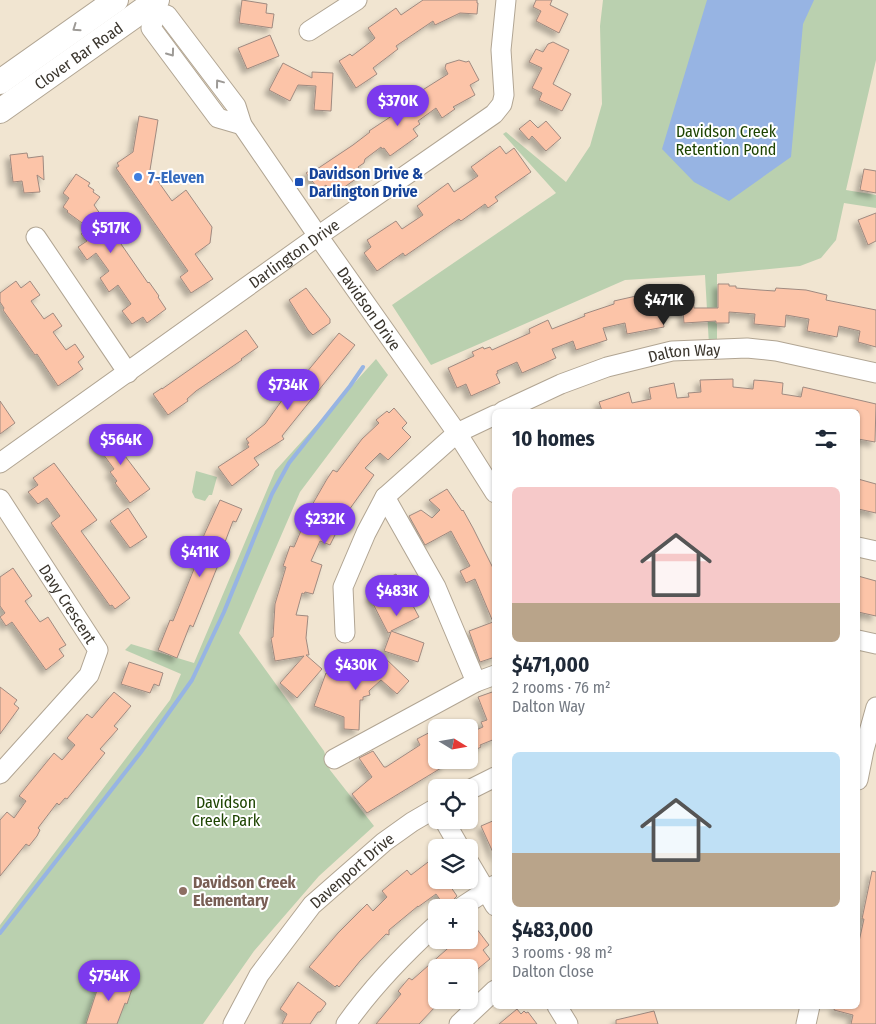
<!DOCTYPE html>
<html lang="en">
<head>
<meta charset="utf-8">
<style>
	:root { --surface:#fff; --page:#f6f6f7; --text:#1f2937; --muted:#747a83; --accent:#7c3aed }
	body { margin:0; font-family:"Fira Sans Condensed",sans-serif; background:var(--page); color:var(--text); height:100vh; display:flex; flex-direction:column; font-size:19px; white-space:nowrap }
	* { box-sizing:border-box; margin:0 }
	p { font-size:16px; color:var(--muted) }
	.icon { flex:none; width:28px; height:28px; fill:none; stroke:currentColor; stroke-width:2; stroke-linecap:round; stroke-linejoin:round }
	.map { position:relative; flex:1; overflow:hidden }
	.drawer { position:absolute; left:492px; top:409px; width:368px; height:600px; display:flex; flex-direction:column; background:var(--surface); border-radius:8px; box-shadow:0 1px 4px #0004 }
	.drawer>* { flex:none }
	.needle { width:32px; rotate:101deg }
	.tools { position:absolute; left:428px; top:719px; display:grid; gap:10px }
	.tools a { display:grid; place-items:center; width:50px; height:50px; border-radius:8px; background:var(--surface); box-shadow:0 1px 4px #0004; font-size:25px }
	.price { position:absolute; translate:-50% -42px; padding:0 11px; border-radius:18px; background:var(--accent); color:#fff; font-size:16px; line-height:32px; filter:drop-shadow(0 1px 2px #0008) }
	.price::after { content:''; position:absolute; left:50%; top:30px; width:15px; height:11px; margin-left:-8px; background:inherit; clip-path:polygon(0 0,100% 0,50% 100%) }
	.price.active { background:#222; color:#fff }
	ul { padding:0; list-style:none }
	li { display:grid; align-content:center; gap:10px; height:265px; padding:0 20px }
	li span { display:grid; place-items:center; height:155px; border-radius:8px; color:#555 }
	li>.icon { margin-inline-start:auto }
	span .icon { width:90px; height:90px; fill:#fffc; stroke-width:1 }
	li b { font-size:21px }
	h2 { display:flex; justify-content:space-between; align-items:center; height:60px; padding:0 20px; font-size:21px }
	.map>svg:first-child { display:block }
	.green { fill:#bad0af }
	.water { fill:#97b4e3 }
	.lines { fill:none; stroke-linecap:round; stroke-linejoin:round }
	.stream { stroke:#97b4e3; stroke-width:4 }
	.building { fill:#fcc4a8; stroke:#9f8a80; filter:url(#shadow) }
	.minor-casing { stroke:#b1a593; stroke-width:21 }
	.major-casing { stroke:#b1a593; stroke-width:26 }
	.minor { stroke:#fff; stroke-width:19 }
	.major { stroke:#fff; stroke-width:24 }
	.oneway { stroke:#9d9a96 }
	.shop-dot { fill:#3f7fe0; stroke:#fff; stroke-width:2 }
	.transit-dot { fill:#1a4fb4; stroke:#fff; stroke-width:2 }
	.education-dot { fill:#8d6e63; stroke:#fff; stroke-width:2 }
	.labels { text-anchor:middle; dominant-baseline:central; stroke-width:4; stroke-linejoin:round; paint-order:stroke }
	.street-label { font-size:16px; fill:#3b362e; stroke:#fff }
	.park-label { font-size:16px; fill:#1d4400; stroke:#fff }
	.transit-label { font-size:16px; font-weight:bold; fill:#164399; stroke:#fff; text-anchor:start }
	.shop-label { font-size:16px; font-weight:bold; fill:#366cbe; stroke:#fff; text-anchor:start }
	.education-label { font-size:16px; font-weight:bold; fill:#785e54; stroke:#fff; text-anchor:start }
</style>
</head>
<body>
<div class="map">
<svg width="876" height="1024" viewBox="0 0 876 1024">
	<defs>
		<filter id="shadow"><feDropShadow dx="-4.5" dy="4.5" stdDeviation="2.5" flood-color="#0004"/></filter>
	</defs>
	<rect width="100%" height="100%" fill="#f1e5d1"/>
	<path class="green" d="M603 0H876V60L846 190 876 195V208L844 203 836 240 821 258 800 266 717 274V344L709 345 705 275 625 280 431 365 392 305 556 193 503 134 506 132 566 182 590 146 602 104 600 26Z
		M376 359 388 375 300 492 239 633 324 751 330 770 374 826 319 876 254 951 203 1024H0V925L170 700 181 674 125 650 131 644 194 663 275 471Z
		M196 471 217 477 212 495H209L205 501 195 498 192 492Z"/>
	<path class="water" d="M707 0H814L803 24 791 157 729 201 694 182 662 149Z"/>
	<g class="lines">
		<path class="stream" d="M0 933 141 752 192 680 224 612 272 494 289 463 350 386 363 367"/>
	</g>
	<path class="building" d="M242 0 267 4 266 13 274 14 272 28 239 23Z
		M423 0H477V3H478L477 14 460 13 435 25 433 21 396 46 398 49 373 68 377 74 356 88 339 61 350 54 352 56 373 40 375 38 368 28 378 21 396 8 401 15Z
		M536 0H552L550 5 568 14 559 33 536 21 541 11 533 7Z
		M270 35 279 56 247 69 238 48Z
		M553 42 569 50 553 84 571 94 562 111 539 100 542 93 532 88 542 68 529 62 536 49 543 52 548 44Z
		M459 60 466 62 469 61 479 80 470 85 475 95 453 107 455 109 442 118 436 108 418 121 420 124 413 129 418 136 390 156 384 148 382 149 381 147 365 159 364 163 358 167 363 174 333 195 326 185 319 190 306 173 315 167 317 169 353 145 370 132 369 131 419 98 417 95 421 91 448 74 445 68 446 64Z
		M283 63 312 78V72L333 73 331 111 314 110 316 86 298 85 290 101 269 90Z
		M139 116 158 120 150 170 172 201 186 190 212 227 210 243 195 254 213 279 191 293 180 277 188 271 116 168 119 166 117 163 133 152Z
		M530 120 538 128 546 121 561 138 546 151 532 136 529 140 519 129Z
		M500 146 506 154 514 148 531 172 495 197 498 201 488 208 485 204 461 221 459 219 405 256 403 253 377 271 364 253 371 247 367 240 396 221 402 229 423 215 417 206 448 183 454 192 478 176 471 167Z
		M27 153 28 158 43 156 44 180 37 175 40 192 24 193 22 181 13 182 10 155Z
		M864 169 876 171V193L860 190Z
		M76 174 90 183 88 186 94 190 93 192 100 197 94 205 148 283 149 282 159 296 158 297 166 309 147 323 143 317 132 324 122 311 131 304 118 285 109 292 100 278 109 271 96 253 87 260 78 247 87 241 81 234 89 228 67 212 68 211 63 207 69 198 63 193Z
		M876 213V241L868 245 858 220Z
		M16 281 21 288 30 281 40 295 31 301 44 319 53 313 62 326 53 332 66 350 75 344 84 357 78 362 83 369 58 386 37 354 35 355 3 310 4 308 0 302V293Z
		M718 284H729V286H736V288L760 290 775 291 776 288 806 290 827 295 826 300 876 310V347L858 342 860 331 839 326 837 337 807 331 809 319 786 315 785 327 754 324 755 314 729 312V323H716V321L684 323 683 311 662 313 664 327 627 334 625 323 603 328 607 340 576 350 573 341 552 349 556 358 522 373 517 362 497 371 498 373 496 374 500 383 471 396 466 384 457 388 448 368 474 356 472 352 483 347 484 349 490 347 492 350 530 333 529 329 548 320 552 329 585 316 584 314 614 304V301L645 294 644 290 665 286 666 292 693 291 694 308H718Z
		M306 288 330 319V323L313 335 308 330 289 300Z
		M246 330 258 347 241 359 242 360 196 391 187 399 188 401 168 415 153 394 162 388V389Z
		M339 333 355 345 282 436 284 439 254 458 259 465 232 486 218 467 249 447 247 444 249 443 246 439 265 424 290 389 292 390Z
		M733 379V387L753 389 754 380 767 381 783 383 782 394 801 397 803 387 876 404 875 442 858 439V411H602L599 402 629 392 632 403 651 399 649 388 674 383 677 398 689 397 688 393 701 392 700 380Z
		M0 401 15 423 0 434Z
		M394 408 407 423 402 428 411 437 388 460 380 453 365 468 374 475 344 517 330 545 320 541 311 561 322 565 313 594 305 592 304 594 302 593 296 615 308 616 306 638 309 655H306L322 669 297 698 280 683 304 656 275 661 271 638 273 637 275 604 286 567 283 566 290 546 294 547 309 512H308L327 479 333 470 337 472 362 439 379 423 376 420 387 411 389 413Z
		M109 427 125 447 128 454 125 456 150 489 130 503 115 483 117 481 110 472 114 469 92 439Z
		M54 463 97 520 81 531 130 598 115 609 112 605 110 606 51 523 60 516 47 498 38 504 28 492 38 485 33 478Z
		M858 479 876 484V513L858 509Z
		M447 489 462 511 463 510 473 528 495 572V657L480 662 469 631 493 622 475 579 466 583 460 571 470 566 451 531 425 545 409 516 421 510 432 518 440 510 429 500Z
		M220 500 242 509 236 522 233 521 225 542 227 543 193 627 190 625 177 658 158 650 170 620 173 621 200 554H198L204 535Z
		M128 508 147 537 130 548 110 521Z
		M13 568 32 596 25 601 40 622 48 617 66 645 59 649 64 656 46 670 12 622 6 626 0 617 5 613 0 606V577Z
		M396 574 419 617 391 631 424 643 418 662 384 651 391 632 388 633 369 596 380 590 376 584Z
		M858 576 876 581V616L858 612Z
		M383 656 409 681 397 694 381 680 369 691 370 695 363 697V700H360L359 730 344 729V717L314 706 326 673 344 679 366 674Z
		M129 662 163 673 159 686 154 684 150 693 121 684Z
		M0 687 17 700 14 704 19 708 0 734Z
		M495 691V739L480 745 481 747 469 753V733L483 727 481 722 487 720 478 697Z
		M114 692 131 706 114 726 118 729 100 749 105 753 67 799 65 798 59 805 57 803 38 828 40 830 37 836 29 846 26 844 0 876V820L7 812 14 818 26 801 19 796 27 786 54 753 62 760 75 745 67 738 87 714 92 718Z
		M436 729V760H443L446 765 367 813 352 794 372 777 359 758 373 751 384 767H386L420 745 417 739Z
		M495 820V857L481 826Z
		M436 856V880H446L457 896 450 903 449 906 446 908 436 894 418 907V906L389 930V935L386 934 360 961 339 987 337 985 335 987 309 967 338 933 367 904 373 911 387 897 382 891 407 870 411 875Z
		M872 871 876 872V1024H851L853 1015 834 1010 835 1006H858V946L864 919H862Z
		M476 928 489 945 483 950 490 959 469 976V968H436V1006L419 1024H376L401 994 398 991 409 978 412 980 455 942 456 944 461 940H469V934Z
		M101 978 119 981 132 989 127 1004 125 1003 117 1024H86Z
		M298 982 325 1002 326 1004 320 1012H318L310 1024H282L287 1014 280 1009Z
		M517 1009 521 1014 524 1011 526 1013 528 1012 537 1024H499Z
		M654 1011 658 1024H616V1020Z"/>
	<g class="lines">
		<defs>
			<g id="minor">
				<path id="s1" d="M157 12 167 15 236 106 242 125 318 236 457 433 495 493"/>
				<path d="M157 12 151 28 218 118 242 125"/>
				<path d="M309 31 357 0"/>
				<path d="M36 237 128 373"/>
				<path id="s2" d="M503 411 561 384 607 367 672 351 747 348 776 351 876 373"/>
				<path id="s3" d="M0 463 318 236 494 114 502 104 504 95 501 50 506 0"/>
				<path d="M385 497 436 587 476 682"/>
				<path id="s4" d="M0 499 98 650 89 675 0 774"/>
				<path d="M858 547 876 551"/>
				<path d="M345 633 343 587 366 533 385 497 457 433 495 415"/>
				<path d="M858 640 876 644"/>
				<path d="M334 759 476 682 495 675"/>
				<path d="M858 780 864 750 876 707"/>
				<path d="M469 790 495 777"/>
				<path d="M444 820 460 848"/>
				<path d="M469 862 495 906"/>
				<path d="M460 908 495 885"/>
				<path d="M557 1006 568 1024"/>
				<path id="s5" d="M233 1024 259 975 312 905 384 842 412 822 436 808"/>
				<path d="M346 1024C373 986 402 956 436 925"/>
				<path d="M459 1024 495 990"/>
				<path d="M806 1024 810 1006"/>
			</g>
			<g id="major">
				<path d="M0 82 116 0"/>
				<path id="s6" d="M0 111 157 0"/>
			</g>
		</defs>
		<use href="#minor" class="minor-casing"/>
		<use href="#major" class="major-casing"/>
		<use href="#minor" class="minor"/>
		<use href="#major" class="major"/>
	</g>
	<defs><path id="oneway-chevron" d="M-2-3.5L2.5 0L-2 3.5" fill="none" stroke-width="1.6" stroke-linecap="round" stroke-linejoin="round" transform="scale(1.25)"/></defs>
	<g class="oneway">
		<use href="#oneway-chevron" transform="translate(76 28) rotate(145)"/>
		<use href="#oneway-chevron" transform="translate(171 53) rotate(54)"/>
		<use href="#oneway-chevron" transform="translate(219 83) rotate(-127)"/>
	</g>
	<circle class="shop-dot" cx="138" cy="177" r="5"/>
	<rect class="transit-dot" x="294" y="177" width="10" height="10" rx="2.5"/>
	<circle class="education-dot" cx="183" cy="891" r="5"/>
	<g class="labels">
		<g class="street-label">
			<text stroke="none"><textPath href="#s6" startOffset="96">Clover Bar Road</textPath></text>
			<text stroke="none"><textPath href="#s3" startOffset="361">Darlington Drive</textPath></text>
			<text stroke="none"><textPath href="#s1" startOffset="368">Davidson Drive</textPath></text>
			<text stroke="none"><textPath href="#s2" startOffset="192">Dalton Way</textPath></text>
			<text stroke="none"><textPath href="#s4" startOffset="125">Davy Crescent</textPath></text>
			<text stroke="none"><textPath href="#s5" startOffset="196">Davenport Drive</textPath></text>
		</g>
		<g class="park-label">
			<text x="726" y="131">Davidson Creek<tspan x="726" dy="18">Retention Pond</tspan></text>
			<text x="226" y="802">Davidson<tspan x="226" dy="18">Creek Park</tspan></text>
		</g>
		<g class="transit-label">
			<text x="309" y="173">Davidson Drive &amp;<tspan x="309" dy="18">Darlington Drive</tspan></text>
		</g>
		<g class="shop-label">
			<text x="148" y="177">7-Eleven</text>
		</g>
		<g class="education-label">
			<text x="193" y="882">Davidson Creek<tspan x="193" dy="18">Elementary</tspan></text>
		</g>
	</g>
</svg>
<div class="tools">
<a><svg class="needle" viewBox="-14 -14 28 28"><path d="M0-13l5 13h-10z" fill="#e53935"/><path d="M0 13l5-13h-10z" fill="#747a83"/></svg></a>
<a><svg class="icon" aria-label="locate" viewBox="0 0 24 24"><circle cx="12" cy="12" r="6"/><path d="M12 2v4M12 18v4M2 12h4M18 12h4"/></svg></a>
<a><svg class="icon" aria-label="layers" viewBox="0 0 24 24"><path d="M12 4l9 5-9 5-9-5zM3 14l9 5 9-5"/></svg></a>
<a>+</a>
<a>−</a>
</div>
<b class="price" style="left:398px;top:127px">$370K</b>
<b class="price" style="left:111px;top:254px">$517K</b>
<b class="price active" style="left:664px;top:326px">$471K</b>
<b class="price" style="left:288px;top:411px">$734K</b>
<b class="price" style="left:121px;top:466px">$564K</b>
<b class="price" style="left:325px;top:545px">$232K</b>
<b class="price" style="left:200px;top:578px">$411K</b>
<b class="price" style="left:397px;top:617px">$483K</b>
<b class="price" style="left:356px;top:691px">$430K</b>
<b class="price" style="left:109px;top:1002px">$754K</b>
<section class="drawer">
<h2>10 homes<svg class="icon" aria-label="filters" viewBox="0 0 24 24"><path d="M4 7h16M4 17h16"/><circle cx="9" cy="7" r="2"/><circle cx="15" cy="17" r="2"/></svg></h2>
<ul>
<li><span style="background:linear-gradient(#f6c9c9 75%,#b9a48a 0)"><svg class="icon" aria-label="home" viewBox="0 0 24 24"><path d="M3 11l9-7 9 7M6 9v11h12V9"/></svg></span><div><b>$471,000</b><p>2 rooms · 76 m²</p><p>Dalton Way</p></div></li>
<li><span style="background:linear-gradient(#bfe0f5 65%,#b9a48a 0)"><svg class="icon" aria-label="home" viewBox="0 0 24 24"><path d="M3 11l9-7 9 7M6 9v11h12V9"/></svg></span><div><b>$483,000</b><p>3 rooms · 98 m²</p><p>Dalton Close</p></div></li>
</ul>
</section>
</div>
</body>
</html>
